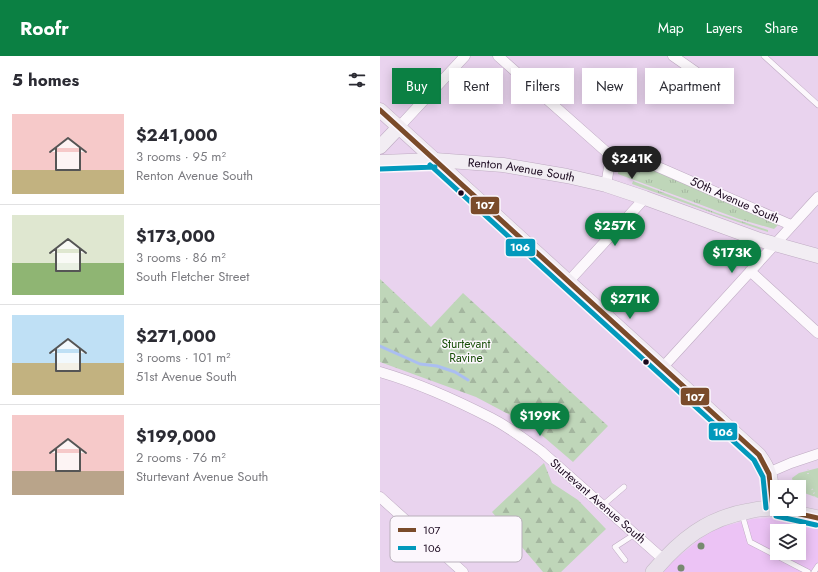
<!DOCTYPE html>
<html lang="en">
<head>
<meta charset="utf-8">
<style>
	:root { --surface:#fff; --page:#f2f2f3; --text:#2b2b33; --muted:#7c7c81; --line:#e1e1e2; --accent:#0b8043 }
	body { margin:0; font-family:Jost,sans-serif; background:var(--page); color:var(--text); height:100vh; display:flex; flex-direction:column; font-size:15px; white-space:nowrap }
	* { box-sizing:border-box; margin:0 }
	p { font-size:13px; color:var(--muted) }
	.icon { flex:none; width:22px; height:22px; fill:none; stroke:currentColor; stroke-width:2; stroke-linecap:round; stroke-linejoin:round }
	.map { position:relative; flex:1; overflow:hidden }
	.drawer { display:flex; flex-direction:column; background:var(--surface); width:380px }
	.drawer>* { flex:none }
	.guide { position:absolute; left:12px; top:12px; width:366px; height:36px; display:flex; gap:8px }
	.fabs { position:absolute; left:390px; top:424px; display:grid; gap:8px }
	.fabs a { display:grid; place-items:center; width:36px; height:36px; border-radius:0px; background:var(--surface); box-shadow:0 2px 10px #0003; font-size:20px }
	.price { position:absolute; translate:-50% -34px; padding:0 9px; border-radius:14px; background:var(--accent); color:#fff; font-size:13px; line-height:26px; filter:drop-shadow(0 1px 2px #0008) }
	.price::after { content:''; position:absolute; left:50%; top:24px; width:12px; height:9px; margin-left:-6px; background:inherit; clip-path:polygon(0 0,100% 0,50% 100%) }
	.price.on { background:#222; color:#fff }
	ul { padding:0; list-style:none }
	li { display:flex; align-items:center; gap:12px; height:100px; padding:0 12px }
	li+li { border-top:1px solid var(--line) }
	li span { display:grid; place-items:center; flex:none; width:112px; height:80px; border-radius:0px; color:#555 }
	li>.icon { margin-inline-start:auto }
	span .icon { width:48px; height:48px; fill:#fffc; stroke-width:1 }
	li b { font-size:17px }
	h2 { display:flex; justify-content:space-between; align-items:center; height:48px; padding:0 12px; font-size:17px }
	.tag { padding:0 14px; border-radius:0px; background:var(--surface); box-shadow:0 2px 10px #0003; font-size:14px; line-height:36px }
	.tag.on { background:var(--accent); color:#fff }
	header { display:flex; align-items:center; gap:24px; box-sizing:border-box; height:56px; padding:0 20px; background:var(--accent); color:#fff }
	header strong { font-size:19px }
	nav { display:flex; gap:22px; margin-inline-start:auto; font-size:14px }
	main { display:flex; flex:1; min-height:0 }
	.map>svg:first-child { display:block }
	.built { fill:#ecc3f5; fill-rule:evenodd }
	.grass { fill:url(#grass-tufts) }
	.forest { fill:url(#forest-firs) }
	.park { fill:#bfd6b9 }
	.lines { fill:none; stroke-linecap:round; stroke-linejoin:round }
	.stream { stroke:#abbef1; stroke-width:3 }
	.lane-casing { stroke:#beaac2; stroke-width:6 }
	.street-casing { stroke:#beaac2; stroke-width:11 }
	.secondary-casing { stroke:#beaac2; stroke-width:15 }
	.primary-casing { stroke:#c5b9c7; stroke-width:16 }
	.path { stroke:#ddd6df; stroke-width:2; stroke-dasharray:1 3; stroke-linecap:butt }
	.lane { stroke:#fcf8fc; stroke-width:5 }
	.street { stroke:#fcf8fc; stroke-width:10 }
	.secondary { stroke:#f2edf3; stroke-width:14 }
	.primary { stroke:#e9e2eb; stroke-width:15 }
	.bus-1-casing { stroke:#fcf7fd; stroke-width:8 }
	.bus-2-casing { stroke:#fcf7fd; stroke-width:8 }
	.bus-1 { stroke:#7a4b2a; stroke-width:5 }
	.bus-2 { stroke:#0299bc; stroke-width:5 }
	.tree { fill:#778a70 }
	.bus-dot { fill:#19071d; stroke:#fcf7fd; stroke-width:1.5 }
	.labels { text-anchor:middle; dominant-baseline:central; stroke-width:3; stroke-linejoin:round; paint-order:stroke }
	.street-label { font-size:12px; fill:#19071d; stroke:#fcf7fd }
	.park-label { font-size:12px; fill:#194f09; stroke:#fcf7fd }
	.key { fill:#fcf7fd; stroke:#b8afba; stroke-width:1 }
	.key-label { font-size:11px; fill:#19071d }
	.line-badge { stroke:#fcf7fd; stroke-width:1.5 }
	.badge-label { font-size:11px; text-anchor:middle; font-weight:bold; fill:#fff }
</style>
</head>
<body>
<header>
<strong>Roofr</strong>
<nav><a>Map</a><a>Layers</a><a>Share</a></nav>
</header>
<main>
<section class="drawer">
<h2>5 homes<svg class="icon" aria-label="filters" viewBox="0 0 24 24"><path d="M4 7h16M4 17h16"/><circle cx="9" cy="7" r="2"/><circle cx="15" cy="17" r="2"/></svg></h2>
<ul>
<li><span style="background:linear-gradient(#f6c9c9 70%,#c2b280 0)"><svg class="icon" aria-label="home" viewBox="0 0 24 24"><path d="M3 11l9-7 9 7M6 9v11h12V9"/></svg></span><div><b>$241,000</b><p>3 rooms · 95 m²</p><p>Renton Avenue South</p></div></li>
<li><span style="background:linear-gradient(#dfe7d0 60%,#8fb573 0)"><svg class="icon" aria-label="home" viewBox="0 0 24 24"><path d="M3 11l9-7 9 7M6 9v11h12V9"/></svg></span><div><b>$173,000</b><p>3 rooms · 86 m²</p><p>South Fletcher Street</p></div></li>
<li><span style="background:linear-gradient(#bfe0f5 60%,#c2b280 0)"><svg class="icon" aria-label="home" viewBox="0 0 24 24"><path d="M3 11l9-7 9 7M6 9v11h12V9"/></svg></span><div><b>$271,000</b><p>3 rooms · 101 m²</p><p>51st Avenue South</p></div></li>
<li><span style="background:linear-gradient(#f6c9c9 70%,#b9a48a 0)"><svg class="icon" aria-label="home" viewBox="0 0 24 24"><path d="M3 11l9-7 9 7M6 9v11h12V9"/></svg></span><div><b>$199,000</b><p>2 rooms · 76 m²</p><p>Sturtevant Avenue South</p></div></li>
</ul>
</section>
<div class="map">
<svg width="438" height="516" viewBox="0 0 438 516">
	<defs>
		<pattern id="grass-tufts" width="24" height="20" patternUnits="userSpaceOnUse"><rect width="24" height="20" fill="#bfd6b9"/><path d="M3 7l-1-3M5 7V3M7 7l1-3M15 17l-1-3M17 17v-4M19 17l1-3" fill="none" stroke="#a4b69f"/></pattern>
		<pattern id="forest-firs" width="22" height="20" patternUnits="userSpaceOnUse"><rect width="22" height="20" fill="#bfd6b9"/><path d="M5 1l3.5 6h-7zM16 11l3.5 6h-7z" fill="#a4b69f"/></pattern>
	</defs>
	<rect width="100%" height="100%" fill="#e9d3ee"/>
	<path class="built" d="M408 461 438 472V516H279L333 473 373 463ZM397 475H419V497H397Z"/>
	<path class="grass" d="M254 104 399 168 394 173 359 163 238 118C237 106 244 105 254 104Z
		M253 125 337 157 388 174V176L358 166 252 128Z"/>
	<path class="forest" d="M0 223 51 271 83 237 228 370 193 406 151 370 96 341 0 306Z
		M164 407 172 427 198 444 226 473 181 516H163L112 456Z"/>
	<path class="park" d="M438 412V442L419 435V431H414L412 422 419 417Z"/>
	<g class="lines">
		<path class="stream" d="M0 290 40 308 57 310 75 316 88 324"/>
		<defs>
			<path id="lane" d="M384 0 438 49
				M223 449 244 431
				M362 458 370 486 428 516
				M245 504 235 491 255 478
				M434 516 438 510"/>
			<path id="street" d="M118 0 231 100 226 129
				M293 0 316 16
				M19 71 85 0
				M231 100C245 99 255 102 269 107L411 169
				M370 215 438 277
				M189 225 265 142
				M283 311 438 141
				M0 316C38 327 76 344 111 362 129 371 145 384 161 395L284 504
				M390 416 411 407 438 398
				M0 441 83 516"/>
			<g id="secondary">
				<path d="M0 54 379 399C394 419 391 429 393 452"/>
				<path d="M0 91 19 71"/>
				<path id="s1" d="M0 106 55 104 123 109 187 120 226 129 265 142 380 184 438 200"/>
			</g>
			<path id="primary" d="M398 453 438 462
				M273 516C300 484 327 462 369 455 378 453 388 451 397 453"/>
		</defs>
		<use href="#lane" class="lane-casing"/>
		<use href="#street" class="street-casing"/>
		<use href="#secondary" class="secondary-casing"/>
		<use href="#primary" class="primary-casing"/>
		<path class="path" d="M428 413V418
			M432 433 435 439 434 442"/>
		<use href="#lane" class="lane"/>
		<use href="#street" class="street"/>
		<use href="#secondary" class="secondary"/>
		<use href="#primary" class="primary"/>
		<defs>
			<path id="bus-1" d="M0 54 379 399 389 418 393 452
				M398 453 438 462"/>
			<path id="bus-2" d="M50 109 374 404 383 421 386 452
				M0 113 55 111
				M396 460 436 469"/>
		</defs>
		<use href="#bus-1" class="bus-1-casing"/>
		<use href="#bus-2" class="bus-2-casing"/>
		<use href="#bus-1" class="bus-1"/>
		<use href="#bus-2" class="bus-2"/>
	</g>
	<g class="tree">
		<circle cx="321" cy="490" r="3.5"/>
		<circle cx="301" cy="512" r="3.5"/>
	</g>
	<g class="bus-dot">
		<circle cx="81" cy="137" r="3.5"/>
		<circle cx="266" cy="306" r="3.5"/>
	</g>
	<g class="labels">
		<g class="street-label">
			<text stroke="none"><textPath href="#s1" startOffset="142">Renton Avenue South</textPath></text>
			<text transform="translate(355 144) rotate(24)">50th Avenue South</text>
			<text transform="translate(218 445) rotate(41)">Sturtevant Avenue South</text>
		</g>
		<g class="park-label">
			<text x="86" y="288">Sturtevant<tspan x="86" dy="14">Ravine</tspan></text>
		</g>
	</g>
	<rect x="10" y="460" width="132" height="46" rx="6" class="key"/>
	<rect x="18" y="472" width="18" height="4" fill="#7a4b2a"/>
	<rect x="18" y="490" width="18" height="4" fill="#0299bc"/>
	<g class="key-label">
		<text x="43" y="478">107</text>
		<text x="43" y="496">106</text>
	</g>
	<g class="line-badge">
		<rect x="90" y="140" width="30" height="19" rx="4" fill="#7a4b2a"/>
		<rect x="125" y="182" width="31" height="19" rx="4" fill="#0299bc"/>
		<rect x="300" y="331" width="30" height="19" rx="4" fill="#7a4b2a"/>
		<rect x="328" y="366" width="30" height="19" rx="4" fill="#0299bc"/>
	</g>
	<g class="badge-label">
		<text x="105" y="153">107</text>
		<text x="140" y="195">106</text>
		<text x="315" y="345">107</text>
		<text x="343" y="380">106</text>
	</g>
</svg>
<div class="fabs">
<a><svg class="icon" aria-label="locate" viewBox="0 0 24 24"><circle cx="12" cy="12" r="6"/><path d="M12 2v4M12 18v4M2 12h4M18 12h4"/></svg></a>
<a><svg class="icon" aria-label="layers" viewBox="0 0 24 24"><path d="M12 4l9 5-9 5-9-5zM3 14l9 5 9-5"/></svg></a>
</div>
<b class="price on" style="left:252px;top:124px">$241K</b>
<b class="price" style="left:235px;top:191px">$257K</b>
<b class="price" style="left:352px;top:218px">$173K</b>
<b class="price" style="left:250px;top:264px">$271K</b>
<b class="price" style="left:160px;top:381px">$199K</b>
<div class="guide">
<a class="tag on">Buy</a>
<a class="tag">Rent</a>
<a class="tag">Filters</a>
<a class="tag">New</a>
<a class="tag">Apartment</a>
</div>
</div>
</main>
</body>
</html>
